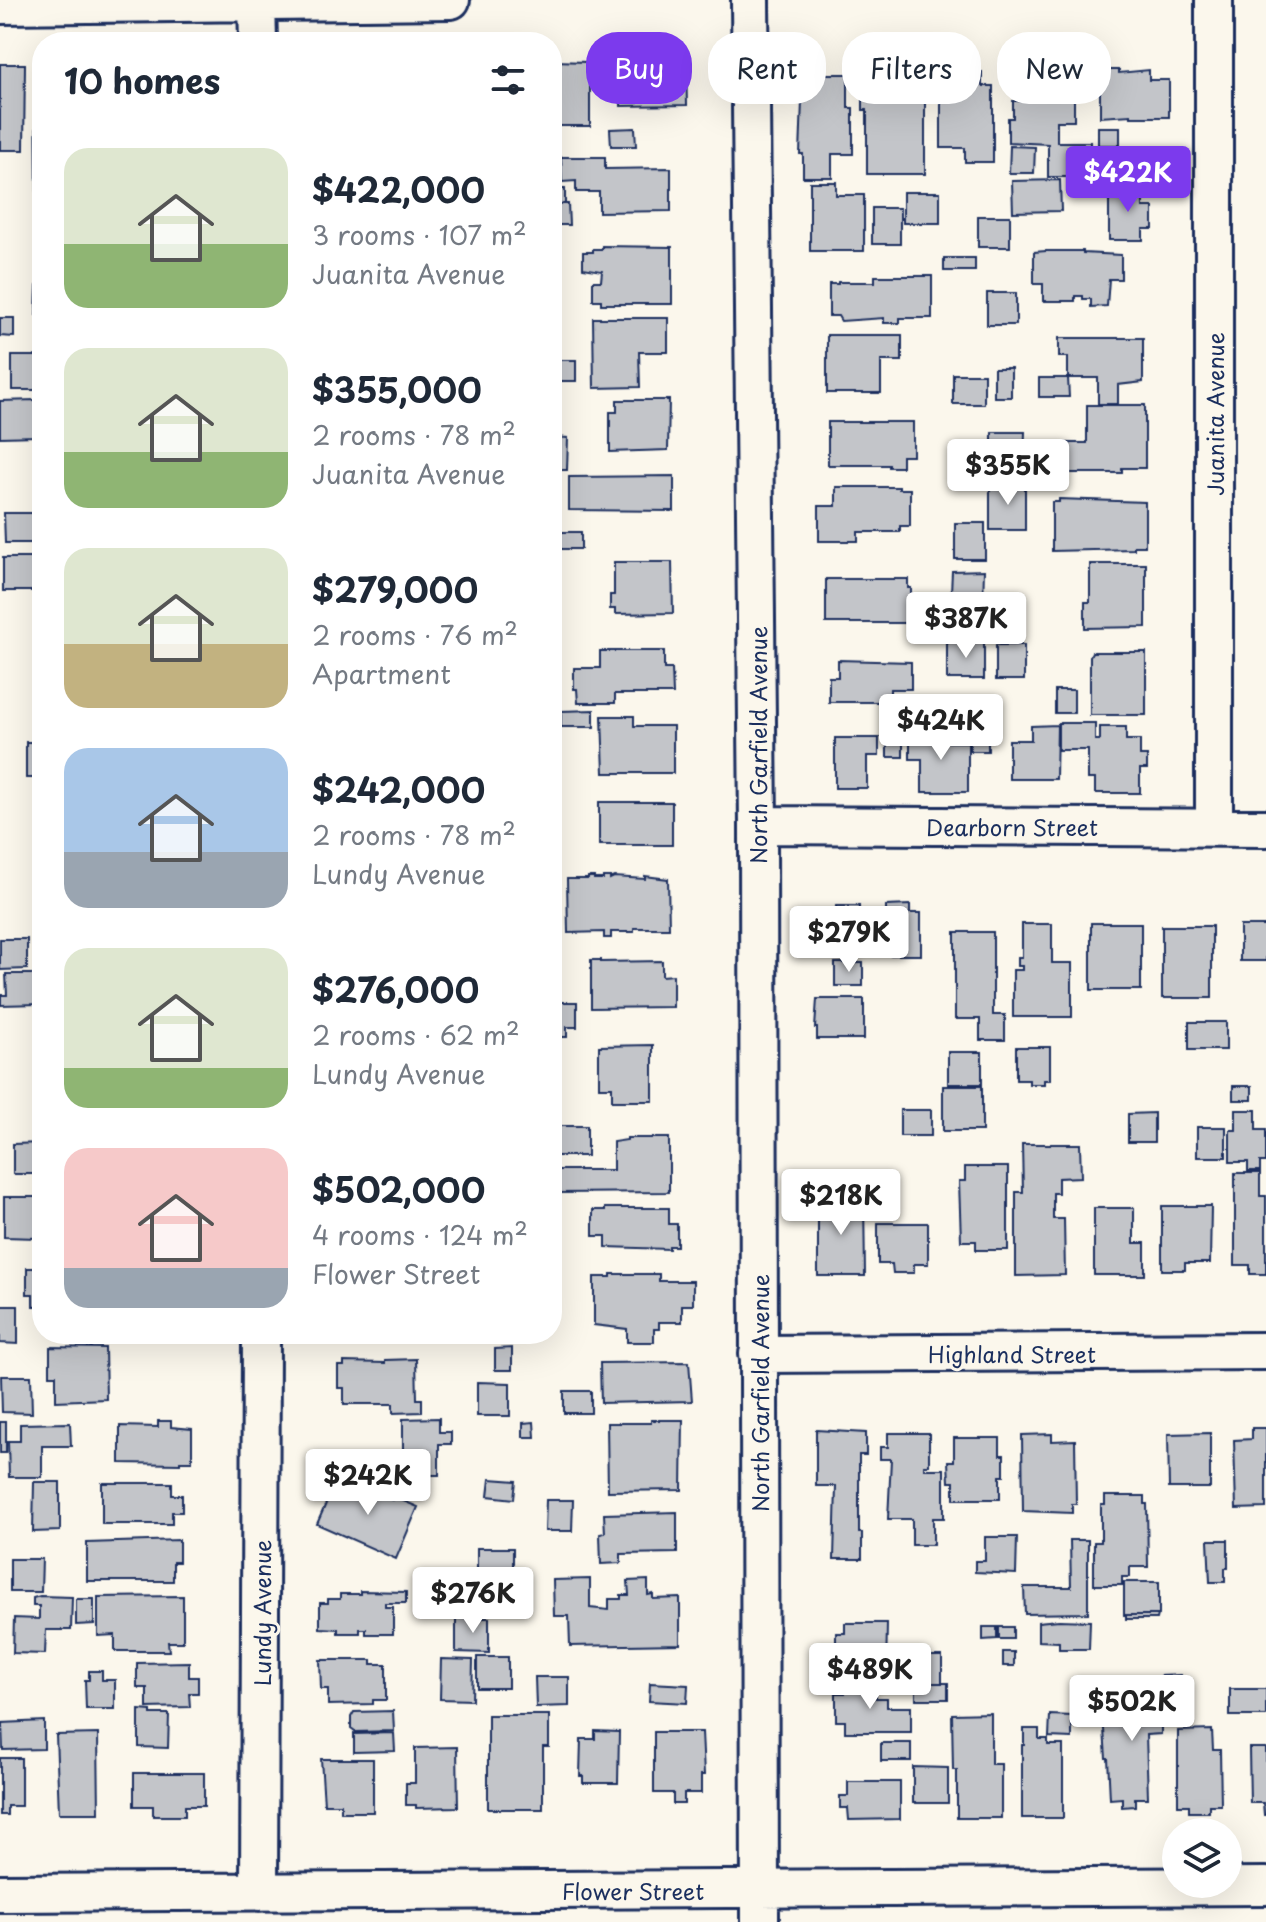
<!DOCTYPE html>
<html lang="en">
<head>
<meta charset="utf-8">
<style>
	:root { --surface:#fff; --page:#f2f2f3; --text:#1f2937; --muted:#747a83; --accent:#7c3aed }
	body { margin:0; font-family:"Playpen Sans",sans-serif; background:var(--page); color:var(--text); height:100vh; display:flex; flex-direction:column; font-size:30px; white-space:nowrap }
	* { box-sizing:border-box; margin:0 }
	p { font-size:26px; color:var(--muted) }
	.icon { flex:none; width:44px; height:44px; fill:none; stroke:currentColor; stroke-width:2; stroke-linecap:round; stroke-linejoin:round }
	.map { position:relative; flex:1; overflow:hidden }
	.sheet { position:absolute; left:32px; top:32px; width:530px; height:1312px; display:flex; flex-direction:column; background:var(--surface); border-radius:32px; box-shadow:0 8px 32px #0002 }
	.sheet>* { flex:none }
	.hud { position:absolute; left:586px; top:32px; width:560px; height:72px; display:flex; gap:16px }
	.buttons { position:absolute; left:1162px; top:1818px; display:grid; gap:16px }
	.buttons a { display:grid; place-items:center; width:80px; height:80px; border-radius:50%; background:var(--surface); box-shadow:0 8px 32px #0002; font-size:40px }
	.price { position:absolute; translate:-50% -68px; padding:0 18px; border-radius:8px; background:#fff; color:#222; font-size:26px; line-height:52px; filter:drop-shadow(0 2px 4px #0008) }
	.price::after { content:''; position:absolute; left:50%; top:48px; width:24px; height:18px; margin-left:-12px; background:inherit; clip-path:polygon(0 0,100% 0,50% 100%) }
	.price.active { background:var(--accent); color:#fff }
	ul { padding:0; list-style:none }
	li { display:flex; align-items:center; gap:24px; height:200px; padding:0 32px }
	li span { display:grid; place-items:center; flex:none; width:224px; height:160px; border-radius:24px; color:#555 }
	li>.icon { margin-inline-start:auto }
	span .icon { width:96px; height:96px; fill:#fffc; stroke-width:1 }
	li b { font-size:34px }
	h2 { display:flex; justify-content:space-between; align-items:center; height:96px; padding:0 32px; font-size:34px }
	.chip { padding:0 28px; border-radius:32px; background:var(--surface); box-shadow:0 8px 32px #0002; font-size:28px; line-height:72px }
	.chip.active { background:var(--accent); color:#fff }
	.map>svg:first-child { display:block }
	.building { fill:#c3c5c9; stroke:#1b2f5e; stroke-width:2 }
	.lines { fill:none; stroke-linecap:round; stroke-linejoin:round }
	.street-casing { stroke:#1b2f5e; stroke-width:42 }
	.street { stroke:#fbf7ec; stroke-width:36 }
	.labels { text-anchor:middle; dominant-baseline:central; stroke-width:6; stroke-linejoin:round; paint-order:stroke }
	.street-label { font-size:22px; fill:#1b2f5e; stroke:#fbf7ec }
</style>
</head>
<body>
<div class="map">
<svg width="1266" height="1922" viewBox="0 0 1266 1922">
	<rect width="100%" height="100%" fill="#fbf7ec"/>
	<filter id="ink" filterUnits="userSpaceOnUse"><feTurbulence type="fractalNoise" baseFrequency=".0125" numOctaves="2"/><feDisplacementMap in="SourceGraphic" scale="16" xChannelSelector="R" yChannelSelector="G"/><feConvolveMatrix kernelMatrix="1 2 1 2 8 2 1 2 1" color-interpolation-filters="sRGB"/></filter>
	<g filter="url(#ink)">
		<path class="building" d="M655 59V65L686 64 687 105 621 106 620 65H638V60Z
			M553 61 587 62V71H590V126H555V149H552Z
			M0 64H25L24 150H0Z
			M1100 70H1119V73L1149 70V80H1169V117H1131V115L1100 117Z
			M1022 71H1088V97H1074V121H1057V142H1090V177H1048V144L1008 142V118H1013V101H1022Z
			M863 72H925V174H867V110H863Z
			M961 72H982V86H993V162H965V148H941V86H961Z
			M36 74H42V204H37Z
			M803 74H848V108H853V154H832V177H803V154H800Z
			M1098 127H1120V145H1098Z
			M635 128 636 146H611L610 129Z
			M1010 146 1035 147 1034 173H1009Z
			M561 157H605V169L671 168V211L599 212V192H576V181L562 182Z
			M1060 180 1061 211 1013 212 1012 181Z
			M810 182H836V195H864V251H810Z
			M1109 188H1143V207H1153V229H1143V240H1109Z
			M552 189H565V204H552Z
			M903 192H940V223H903Z
			M552 204H568L569 225H552Z
			M872 208H900V244H872Z
			M978 216H1010V247H978Z
			M602 246 672 247V304H601V300H593V281H601L602 271 583 268V252H593V249H602Z
			M1046 251H1083V253L1121 255V279H1109L1107 306 1091 307V299H1083V296H1075V301H1043V284H1034V252Z
			M944 258H975V271H944Z
			M875 276H932V318H900V323H884V318L841 321 838 316H829V284H838V282H875Z
			M552 280H559V313L552 312Z
			M37 286H42V315H36Z
			M987 293H1016V325H987Z
			M0 318H14V337L0 336Z
			M593 318H668V352H639L640 387 594 388Z
			M827 335H902V361H881V393H827Z
			M1059 338H1143V382L1118 385V404H1098V378H1068V357H1059Z
			M12 356H42V390H12Z
			M552 360H576V381H552Z
			M994 368H1011V397H994Z
			M953 374H984V404H953Z
			M1039 378H1068L1069 397H1039Z
			M36 400 37 436 0 437V401Z
			M617 400H669L668 450 610 452V412H617Z
			M1087 405H1145V468H1122V473H1059V443H1087Z
			M828 422H913V456H902V467H889V465H828Z
			M992 432H1025L1023 484 989 485V453H992Z
			M552 437 568 438 567 470H552Z
			M951 449H984V483H951Z
			M674 476V511L569 510V477Z
			M1025 484V530H990V485Z
			M836 487H899V489H910V526H900V532H858V541H819V506H836Z
			M1059 499 1145 502V546H1134V549L1052 551V502H1059Z
			M4 513H35L36 543H5Z
			M955 523H985V559H955Z
			M554 532H581V549H553Z
			M552 555H559L560 587H552Z
			M3 558H42V591H3Z
			M614 562H672L673 613 615 614V609H610V595H614Z
			M1090 564H1146V627L1085 628V602H1090Z
			M984 570 982 636H949L952 571Z
			M826 579H908V588H911V599H908L911 617H908V623H826Z
			M947 642H984V679H947Z
			M996 645H1024V680H996Z
			M600 651H664V669H672L673 694H615V703H578L577 689H574V668H600Z
			M1092 652H1146V715H1090V656Z
			M838 660 911 662V689H890V702H829V677H838Z
			M35 679H42V711H35Z
			M1055 690H1074V713H1055Z
			M594 710V727H561V711Z
			M602 716H634V726H673V773H604Z
			M970 719H988V751H970Z
			M887 723H903V757H887Z
			M1058 723H1095V740H1100V727H1126V740H1140V756H1147V769H1140V793H1095V779H1088V750H1058Z
			M1057 725 1056 779H1009V740H1031V726Z
			M910 732H949V742H968V792H922V759H910Z
			M835 738H879V756H867V788H835Z
			M26 742H42V778H26Z
			M552 755H560V789H552Z
			M599 802H672V845H599Z
			M34 876H42V895H34Z
			M645 876 668 879 669 928H634V932H611V938H604V932L568 933 567 879H588V877H594V879H603V877H610V879L614 877 645 879Z
			M910 905V913H921V955H871V914L886 913V906Z
			M836 906H859V957H812V913L836 911Z
			M1091 923H1141V990H1091Z
			M1022 924H1052V963H1072V1017H1013V970H1022V966H1018V957H1022Z
			M1162 926H1212V998H1162Z
			M1240 926H1266V961H1240Z
			M955 932H993V1015H1005V1040H980V1019H955Z
			M0 939H27V969L0 970Z
			M591 960H601V962L662 961V976L673 975V1007L591 1008Z
			M835 963H863V986H835Z
			M6 974H38L39 1004 1 1005V995H7Z
			M817 999H864V1039H817V1028H815Z
			M552 1002H577V1027H567V1037H552Z
			M1189 1022H1226V1050H1189Z
			M653 1045V1101H612V1087H599V1046Z
			M1016 1047H1050V1080H1044V1084H1029V1080H1016Z
			M948 1052H982V1084H948Z
			M943 1086H982V1131H943Z
			M1233 1086H1252V1100H1233Z
			M900 1110H931V1136H900Z
			M1236 1110H1256V1130H1266V1162H1260V1171H1248V1162H1230V1130H1236Z
			M1154 1113V1142H1128V1114Z
			M552 1126H587V1156H552Z
			M1197 1127H1226V1157H1197Z
			M627 1138H669V1192L557 1193V1170H613V1142L627 1140Z
			M42 1143V1174H13V1144Z
			M1022 1144H1080L1081 1177 1058 1178V1193H1053V1219H1064L1065 1275 1016 1276V1192H1023Z
			M965 1167H1008V1250H976V1241H961L959 1181H965Z
			M1235 1173H1260V1196H1266V1274H1250V1265H1235Z
			M4 1197H38L37 1238 4 1237Z
			M818 1197H864L865 1276H818Z
			M1162 1206H1211L1210 1263H1185V1270H1162Z
			M605 1208H669V1224H677V1246H669V1249L606 1247V1236H593V1210H605Z
			M1094 1208H1134V1243H1145V1275H1094Z
			M878 1223H928V1264H914V1273H893L892 1264H878Z
			M27 1268H42V1306H33V1294H27Z
			M611 1274H659V1281H693V1305H682V1322H659V1329H654V1342H627V1329L594 1325V1277H611Z
			M0 1306H18V1344L0 1343Z
			M58 1334H164V1335L58 1336Z
			M50 1347 105 1348 106 1399 56 1401V1375H50Z
			M512 1348V1370H495V1349Z
			M416 1359 417 1399H422V1412L393 1413V1404H344V1388H338V1366H344V1362L385 1363V1360Z
			M689 1362 692 1401 601 1403 600 1363Z
			M1 1376H31L32 1413 2 1412Z
			M477 1382 510 1383V1416H477Z
			M564 1391H591V1413H564Z
			M439 1418V1432H451V1444H439V1475H403V1419Z
			M651 1420H683L682 1490 608 1491 607 1423H651Z
			M158 1421H171V1427L192 1429V1461H180V1464L120 1463V1426L158 1427Z
			M0 1422H6V1453H0Z
			M534 1422 535 1437H523V1423Z
			M70 1423 71 1446H42V1477H9L8 1441H20V1424Z
			M1252 1428H1266V1508L1236 1509 1234 1440 1252 1439Z
			M816 1430 866 1433V1455H859V1533H862V1559H834L836 1486H816Z
			M888 1433H929V1465H924V1469H944V1518H933V1545H912V1519H888L891 1459H880V1447H888Z
			M1210 1433V1488H1169L1168 1434Z
			M1052 1434V1441L1075 1440 1076 1504H1072V1513L1023 1511 1022 1435Z
			M954 1438H1000V1455H1004V1476H1000V1499H954V1482H949L948 1461H954Z
			M338 1476 392 1500 394 1497 418 1507 396 1559 317 1524Z
			M490 1479 516 1481 514 1499 488 1496Z
			M34 1482H60V1531L33 1532Z
			M102 1483H172V1495H182V1512H172V1524H102Z
			M1105 1496H1145V1504H1147L1148 1567H1130V1577H1122V1585H1094V1542H1101V1505H1105Z
			M546 1500H573L572 1531H545Z
			M677 1512V1553L621 1554V1563L601 1564 600 1534 605 1533 604 1514Z
			M985 1537H1017L1016 1574 975 1572V1561H985Z
			M179 1540V1562H173V1581H87V1543Z
			M1070 1540H1088V1613L1025 1614 1024 1587H1071Z
			M1208 1540H1228V1568H1225V1582H1210Z
			M477 1548H513V1585H477Z
			M10 1559H42L41 1592H10Z
			M590 1579V1608L609 1610V1599H621V1595H629L628 1581 648 1580V1595L653 1594V1599L680 1598V1644L570 1646 569 1616H554L553 1580Z
			M1124 1582H1159V1615H1124Z
			M360 1591 406 1592V1603H385V1607H393V1634H366V1629H360V1633H338V1629L320 1628V1603H328V1599H340V1594H360Z
			M40 1596 72 1597 71 1630H46L45 1654 13 1653 14 1618 39 1619V1606H33V1598Z
			M183 1596V1642H168L169 1651H115V1635L98 1636V1597Z
			M76 1599H94V1624L76 1625Z
			M1126 1615H1158L1157 1619H1126Z
			M456 1618H489V1653L456 1652Z
			M1059 1620 1090 1621 1089 1649H1059V1642L1038 1641V1622Z
			M845 1623H887L886 1673H845V1661H836V1633H845Z
			M983 1627H997V1639L983 1640Z
			M999 1627H1013V1639H999Z
			M1003 1652H1014V1666H1003Z
			M918 1656H942V1683H918Z
			M477 1657H508V1688H477Z
			M441 1659 473 1660 472 1700 440 1699Z
			M320 1660H372V1664H386V1700H373V1704L328 1705V1689H321Z
			M189 1662V1677H198V1693H189L190 1707 147 1708V1688H137V1663Z
			M89 1671H102V1680H115V1709H86L85 1680H89Z
			M1181 1675 1182 1717 1162 1718 1161 1676Z
			M535 1677H569V1706L536 1707Z
			M650 1683 688 1685 687 1703 649 1701Z
			M845 1683H876V1698H887V1707H911V1732H845V1721H836V1693H845Z
			M916 1683H948V1699H916Z
			M1161 1683V1734L1146 1735 1148 1798H1135V1806L1122 1807V1798L1110 1799 1108 1758H1106L1103 1715 1123 1714V1692H1136L1135 1684 1146 1686Z
			M1230 1689H1266V1716H1230Z
			M139 1710 151 1711V1714H169L168 1748 139 1747Z
			M393 1711 394 1731 355 1732 351 1729V1717L354 1712Z
			M991 1713V1764H1001V1818H957V1770H953L952 1714Z
			M488 1715H549V1747H543V1809H488Z
			M1050 1715 1072 1716V1738L1049 1737Z
			M44 1721V1749L3 1750 2 1723Z
			M1024 1729H1039V1739H1048V1745H1063V1818H1022V1745H1024Z
			M1212 1730 1213 1750H1220L1221 1805H1209V1812H1189V1805H1178V1731Z
			M595 1731 619 1732 618 1783H583V1776H580L581 1739H595Z
			M654 1732H702L704 1775H701V1793H684V1804H673V1793H654Z
			M394 1733 395 1751 354 1752V1734Z
			M98 1734 99 1813H59L56 1735Z
			M881 1743H911V1761H881Z
			M457 1747 458 1807 416 1808V1805H406V1783H415V1748Z
			M1249 1748H1266V1815H1264L1263 1803H1250Z
			M0 1758H21V1806H7V1815H0Z
			M321 1759H373V1812H341V1804H324Z
			M913 1767 948 1768V1803H913Z
			M134 1773H204V1806H185V1816H153V1806H134Z
			M848 1782H900V1819L849 1820 848 1808H840V1796H848Z"/>
		<g class="lines">
			<defs>
				<path id="street" d="M750 0 758 825 760 1922
					M257 2 258 42
					M0 5 451 0
					M758 825 1266 828
					M1214 827V0
					M758 1354 1266 1351
					M259 1892 261 1334
					M0 1893 1266 1886"/>
			</defs>
			<use href="#street" class="street-casing"/>
			<use href="#street" class="street"/>
		</g>
	</g>
	<g class="labels">
		<g class="street-label">
			<text transform="translate(1214 414) rotate(-90)">Juanita Avenue</text>
			<text transform="translate(757 745) rotate(-90)">North Garfield Avenue</text>
			<text x="1012" y="826">Dearborn Street</text>
			<text x="1012" y="1353">Highland Street</text>
			<text transform="translate(759 1393) rotate(-90)">North Garfield Avenue</text>
			<text transform="translate(261 1613) rotate(-90)">Lundy Avenue</text>
			<text x="633" y="1890">Flower Street</text>
		</g>
	</g>
</svg>
<div class="buttons">
<a><svg class="icon" aria-label="layers" viewBox="0 0 24 24"><path d="M12 4l9 5-9 5-9-5zM3 14l9 5 9-5"/></svg></a>
</div>
<b class="price active" style="left:1128px;top:214px">$422K</b>
<b class="price" style="left:1008px;top:507px">$355K</b>
<b class="price" style="left:966px;top:660px">$387K</b>
<b class="price" style="left:941px;top:762px">$424K</b>
<b class="price" style="left:849px;top:974px">$279K</b>
<b class="price" style="left:841px;top:1237px">$218K</b>
<b class="price" style="left:368px;top:1517px">$242K</b>
<b class="price" style="left:473px;top:1635px">$276K</b>
<b class="price" style="left:870px;top:1711px">$489K</b>
<b class="price" style="left:1132px;top:1743px">$502K</b>
<div class="hud">
<a class="chip active">Buy</a>
<a class="chip">Rent</a>
<a class="chip">Filters</a>
<a class="chip">New</a>
</div>
<section class="sheet">
<h2>10 homes<svg class="icon" aria-label="filters" viewBox="0 0 24 24"><path d="M4 7h16M4 17h16"/><circle cx="9" cy="7" r="2"/><circle cx="15" cy="17" r="2"/></svg></h2>
<ul>
<li><span style="background:linear-gradient(#dfe7d0 60%,#8fb573 0)"><svg class="icon" aria-label="home" viewBox="0 0 24 24"><path d="M3 11l9-7 9 7M6 9v11h12V9"/></svg></span><div><b>$422,000</b><p>3 rooms · 107 m²</p><p>Juanita Avenue</p></div></li>
<li><span style="background:linear-gradient(#dfe7d0 65%,#8fb573 0)"><svg class="icon" aria-label="home" viewBox="0 0 24 24"><path d="M3 11l9-7 9 7M6 9v11h12V9"/></svg></span><div><b>$355,000</b><p>2 rooms · 78 m²</p><p>Juanita Avenue</p></div></li>
<li><span style="background:linear-gradient(#dfe7d0 60%,#c2b280 0)"><svg class="icon" aria-label="home" viewBox="0 0 24 24"><path d="M3 11l9-7 9 7M6 9v11h12V9"/></svg></span><div><b>$279,000</b><p>2 rooms · 76 m²</p><p>Apartment</p></div></li>
<li><span style="background:linear-gradient(#a9c7e8 65%,#9aa5b1 0)"><svg class="icon" aria-label="home" viewBox="0 0 24 24"><path d="M3 11l9-7 9 7M6 9v11h12V9"/></svg></span><div><b>$242,000</b><p>2 rooms · 78 m²</p><p>Lundy Avenue</p></div></li>
<li><span style="background:linear-gradient(#dfe7d0 75%,#8fb573 0)"><svg class="icon" aria-label="home" viewBox="0 0 24 24"><path d="M3 11l9-7 9 7M6 9v11h12V9"/></svg></span><div><b>$276,000</b><p>2 rooms · 62 m²</p><p>Lundy Avenue</p></div></li>
<li><span style="background:linear-gradient(#f6c9c9 75%,#9aa5b1 0)"><svg class="icon" aria-label="home" viewBox="0 0 24 24"><path d="M3 11l9-7 9 7M6 9v11h12V9"/></svg></span><div><b>$502,000</b><p>4 rooms · 124 m²</p><p>Flower Street</p></div></li>
</ul>
</section>
</div>
</body>
</html>
